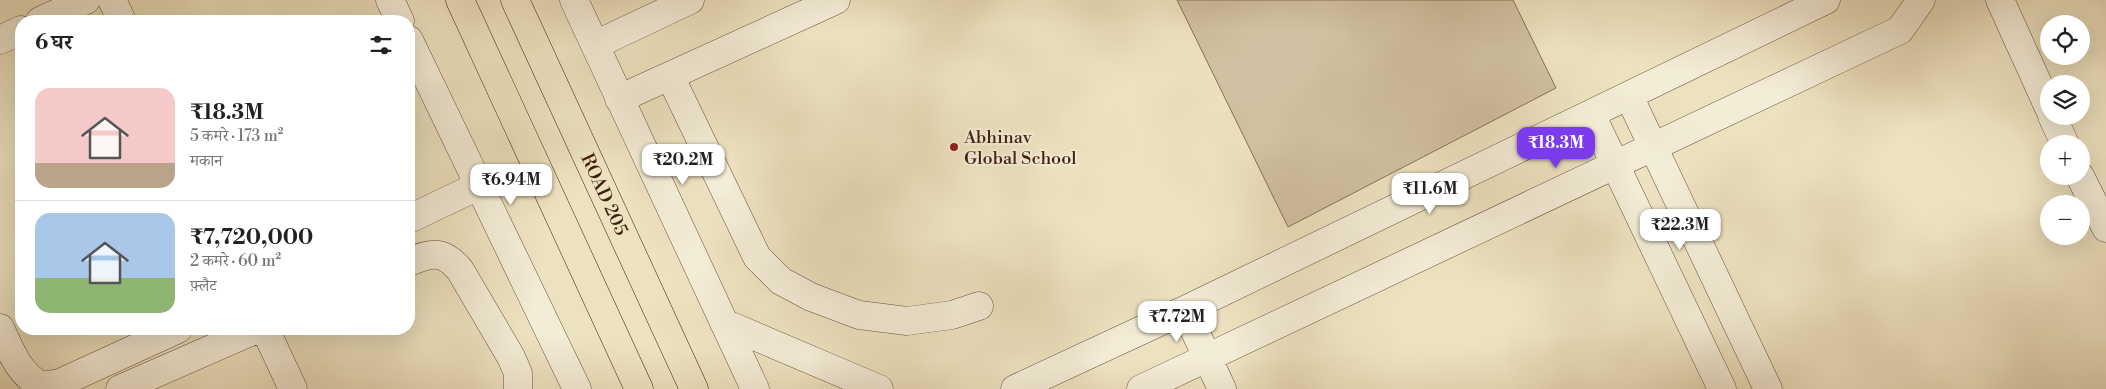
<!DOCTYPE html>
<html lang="hi">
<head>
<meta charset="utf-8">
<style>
	:root { --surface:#fff; --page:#f2f2f2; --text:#202124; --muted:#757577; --line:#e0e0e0; --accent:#7c3aed }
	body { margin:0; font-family:"Libre Bodoni","Noto Serif Devanagari",serif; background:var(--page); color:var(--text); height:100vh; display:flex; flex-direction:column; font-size:19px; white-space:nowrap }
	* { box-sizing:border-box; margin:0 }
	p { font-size:16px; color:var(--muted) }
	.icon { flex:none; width:28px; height:28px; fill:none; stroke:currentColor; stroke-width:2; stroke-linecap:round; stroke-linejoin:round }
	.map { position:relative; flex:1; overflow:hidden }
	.panel { position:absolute; left:15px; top:15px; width:400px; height:320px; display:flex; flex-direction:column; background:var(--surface); border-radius:20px; box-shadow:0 5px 20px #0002 }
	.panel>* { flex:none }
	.controls { position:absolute; left:2040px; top:15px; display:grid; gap:10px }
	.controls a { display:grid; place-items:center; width:50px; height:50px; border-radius:50%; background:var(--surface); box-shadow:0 5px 20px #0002; font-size:25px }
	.price { position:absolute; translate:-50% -42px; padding:0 11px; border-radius:10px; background:#fff; color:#222; font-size:16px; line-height:32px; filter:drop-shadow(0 1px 2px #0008) }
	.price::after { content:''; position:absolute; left:50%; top:30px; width:15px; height:11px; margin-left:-8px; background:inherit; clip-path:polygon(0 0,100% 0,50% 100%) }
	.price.selected { background:var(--accent); color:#fff }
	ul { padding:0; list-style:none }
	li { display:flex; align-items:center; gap:15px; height:125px; padding:0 20px }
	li+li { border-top:1px solid var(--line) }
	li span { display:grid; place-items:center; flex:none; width:140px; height:100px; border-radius:15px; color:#555 }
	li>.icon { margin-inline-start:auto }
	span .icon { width:60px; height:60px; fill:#fffc; stroke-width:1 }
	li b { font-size:21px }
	h2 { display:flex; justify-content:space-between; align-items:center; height:60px; padding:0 20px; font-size:21px }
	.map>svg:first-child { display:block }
	.green { fill:#d0c1a2; stroke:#887059 }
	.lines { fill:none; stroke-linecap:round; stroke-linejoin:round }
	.minor-casing { stroke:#6b4f3c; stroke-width:29 }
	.major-casing { stroke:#401e10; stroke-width:29 }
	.minor { stroke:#f3ecd6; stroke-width:28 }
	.major { stroke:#ede2c0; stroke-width:28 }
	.poi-dot { fill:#8f2418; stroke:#f3ecd6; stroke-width:2 }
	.labels { text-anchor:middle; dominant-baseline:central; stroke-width:4; stroke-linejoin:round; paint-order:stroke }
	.poi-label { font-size:18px; fill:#401e10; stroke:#f3ecd6; text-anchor:start }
	.street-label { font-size:18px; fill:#401e10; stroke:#f3ecd6 }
</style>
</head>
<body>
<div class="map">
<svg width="2106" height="389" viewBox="0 0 2106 389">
	<rect width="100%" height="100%" fill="#ede2c0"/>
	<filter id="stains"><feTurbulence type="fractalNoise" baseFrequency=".004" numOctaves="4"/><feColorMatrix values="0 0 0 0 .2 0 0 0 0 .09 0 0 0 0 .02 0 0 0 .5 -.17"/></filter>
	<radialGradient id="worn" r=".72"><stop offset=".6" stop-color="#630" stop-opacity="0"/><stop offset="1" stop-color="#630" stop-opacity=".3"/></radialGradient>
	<path class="green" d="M1177 0H1513L1556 88 1288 227Z"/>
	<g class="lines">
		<defs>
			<path id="minor" d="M112 0 122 21
				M390 0 400 21
				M574 0 755 389
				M2000 0 2049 108
				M40 21 86 0
				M0 40 21 30
				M409 40 577 389
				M595 45 690 0
				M670 76 757 257 781 281 811 297 859 315 907 321 952 315 979 306
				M1629 96 1768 389
				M619 99 836 0
				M1591 114 1722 389
				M2052 116 2065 144
				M2080 176 2106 228
				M409 219 478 186
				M409 262C432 252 443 250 460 270L511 357 518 373V389
				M1185 310 1222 389
				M724 323 879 389
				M0 328C12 353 17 371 41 386L60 383 178 329
				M265 329 293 389
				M120 389 257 329
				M1015 389 1185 310 1826 0
				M1141 389 1900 30 1921 0"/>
			<g id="major">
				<path d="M460 0 639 389"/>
				<path id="s1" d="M515 0 694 389"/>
			</g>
		</defs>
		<use href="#minor" class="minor-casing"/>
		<use href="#major" class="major-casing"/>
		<use href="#minor" class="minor"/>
		<use href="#major" class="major"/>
	</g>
	<circle class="poi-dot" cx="954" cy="147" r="5"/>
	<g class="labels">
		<g class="poi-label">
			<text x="964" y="137">Abhinav<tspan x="964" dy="21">Global School</tspan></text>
		</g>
		<g class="street-label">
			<text stroke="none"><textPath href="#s1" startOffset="214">ROAD 205</textPath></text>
		</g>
	</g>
	<rect width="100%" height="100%" filter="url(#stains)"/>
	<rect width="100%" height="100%" fill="url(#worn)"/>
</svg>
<div class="controls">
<a><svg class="icon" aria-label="locate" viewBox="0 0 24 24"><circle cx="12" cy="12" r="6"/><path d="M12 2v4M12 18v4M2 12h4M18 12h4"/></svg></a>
<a><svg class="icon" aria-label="layers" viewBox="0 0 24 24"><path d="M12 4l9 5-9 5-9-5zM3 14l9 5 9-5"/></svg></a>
<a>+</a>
<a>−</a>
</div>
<b class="price selected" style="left:1556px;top:169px">₹18.3M</b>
<b class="price" style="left:683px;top:186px">₹20.2M</b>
<b class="price" style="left:511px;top:206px">₹6.94M</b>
<b class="price" style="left:1430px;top:215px">₹11.6M</b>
<b class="price" style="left:1680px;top:251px">₹22.3M</b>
<b class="price" style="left:1177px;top:343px">₹7.72M</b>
<section class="panel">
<h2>6 घर<svg class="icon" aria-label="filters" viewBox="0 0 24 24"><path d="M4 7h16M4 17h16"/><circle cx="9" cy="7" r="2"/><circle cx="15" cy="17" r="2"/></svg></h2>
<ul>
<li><span style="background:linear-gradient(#f6c9c9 75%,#b9a48a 0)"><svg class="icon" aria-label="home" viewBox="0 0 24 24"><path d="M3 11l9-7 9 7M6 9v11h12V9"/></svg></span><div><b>₹18.3M</b><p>5 कमरे · 173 m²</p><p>मकान</p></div></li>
<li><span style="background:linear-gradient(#a9c7e8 65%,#8fb573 0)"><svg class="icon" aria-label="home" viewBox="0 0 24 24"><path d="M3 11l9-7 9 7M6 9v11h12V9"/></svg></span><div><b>₹7,720,000</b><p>2 कमरे · 60 m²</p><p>फ़्लैट</p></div></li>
</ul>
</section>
</div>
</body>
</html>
